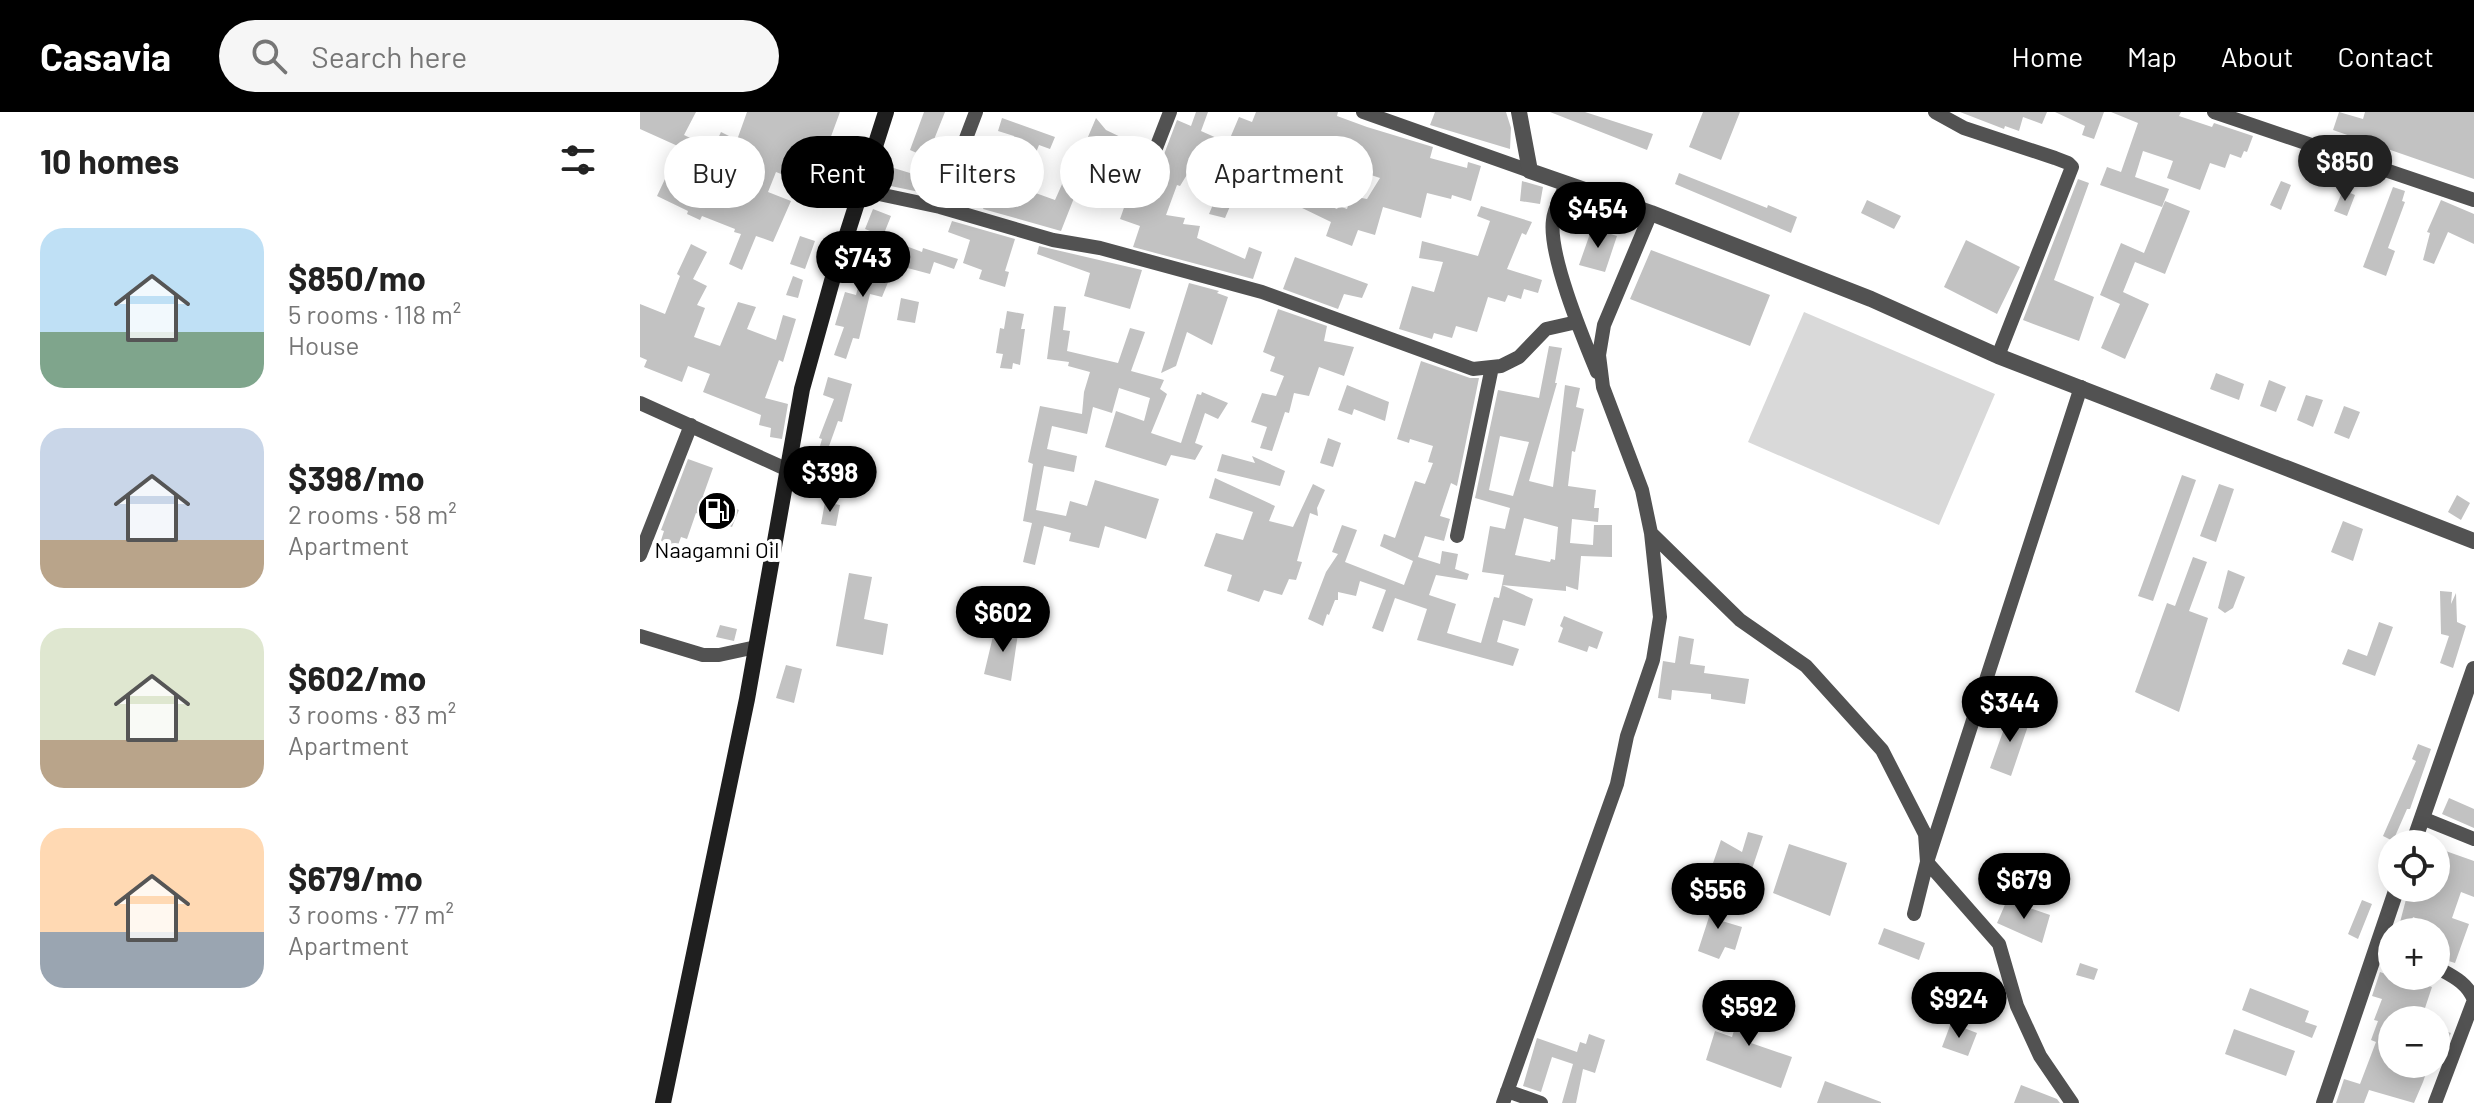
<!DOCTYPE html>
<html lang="en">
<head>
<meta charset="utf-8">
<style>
	:root { --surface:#fff; --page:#f6f6f6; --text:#222; --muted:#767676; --accent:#000 }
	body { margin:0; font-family:Barlow,sans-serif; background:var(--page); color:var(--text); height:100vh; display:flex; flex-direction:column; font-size:30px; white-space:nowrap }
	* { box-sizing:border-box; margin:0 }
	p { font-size:26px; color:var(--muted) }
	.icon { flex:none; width:44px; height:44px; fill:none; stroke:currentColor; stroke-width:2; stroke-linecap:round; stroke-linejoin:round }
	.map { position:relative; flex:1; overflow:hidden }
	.drawer { display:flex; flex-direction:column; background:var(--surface); width:640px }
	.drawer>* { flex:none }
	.hud { position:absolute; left:24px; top:24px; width:760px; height:72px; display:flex; gap:16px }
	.buttons { position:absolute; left:1738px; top:718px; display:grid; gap:16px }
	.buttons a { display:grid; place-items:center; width:72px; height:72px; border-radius:50%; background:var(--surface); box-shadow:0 4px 20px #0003; font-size:40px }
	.price { position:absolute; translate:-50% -68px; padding:0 18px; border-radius:28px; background:var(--accent); color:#fff; font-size:26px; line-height:52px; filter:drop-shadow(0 2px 4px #0008) }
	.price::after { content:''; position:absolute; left:50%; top:48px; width:24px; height:18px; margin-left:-12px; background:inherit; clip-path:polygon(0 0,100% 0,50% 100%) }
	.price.active { background:#222; color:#fff }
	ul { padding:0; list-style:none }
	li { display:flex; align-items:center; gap:24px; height:200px; padding:0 40px }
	li span { display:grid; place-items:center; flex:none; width:224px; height:160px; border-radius:24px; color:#555 }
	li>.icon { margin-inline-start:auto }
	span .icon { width:96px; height:96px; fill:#fffc; stroke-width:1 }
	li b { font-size:34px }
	h2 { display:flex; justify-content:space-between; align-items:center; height:96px; padding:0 40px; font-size:34px }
	.chip { padding:0 28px; border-radius:36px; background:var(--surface); box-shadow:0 4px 20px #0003; font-size:28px; line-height:72px }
	.chip.active { background:var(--accent); color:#fff }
	header { display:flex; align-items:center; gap:48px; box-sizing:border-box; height:112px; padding:0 40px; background:var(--accent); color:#fff }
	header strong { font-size:38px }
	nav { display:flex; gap:44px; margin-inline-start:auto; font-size:28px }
	.search { width:560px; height:72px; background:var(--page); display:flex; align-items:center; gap:20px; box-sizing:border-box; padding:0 28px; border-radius:44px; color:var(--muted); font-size:30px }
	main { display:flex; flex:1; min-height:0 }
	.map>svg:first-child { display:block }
	.green { fill:#d9d9d9 }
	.building { fill:#c2c2c2; fill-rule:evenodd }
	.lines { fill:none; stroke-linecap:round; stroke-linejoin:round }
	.minor { stroke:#525252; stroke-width:14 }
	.tertiary { stroke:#525252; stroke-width:16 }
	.secondary { stroke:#1f1f1f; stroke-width:16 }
	.labels { text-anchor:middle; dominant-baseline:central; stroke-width:8; stroke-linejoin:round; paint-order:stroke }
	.poi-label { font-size:22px; fill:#000; stroke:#fff }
</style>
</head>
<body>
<header>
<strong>Casavia</strong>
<div class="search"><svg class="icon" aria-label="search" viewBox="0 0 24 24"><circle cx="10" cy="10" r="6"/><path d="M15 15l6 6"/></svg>Search here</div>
<nav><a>Home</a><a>Map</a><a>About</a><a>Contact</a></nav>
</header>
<main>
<section class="drawer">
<h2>10 homes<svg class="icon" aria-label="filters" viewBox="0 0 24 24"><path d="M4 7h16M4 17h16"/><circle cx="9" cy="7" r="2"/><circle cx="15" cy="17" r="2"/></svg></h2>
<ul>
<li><span style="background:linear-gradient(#bfe0f5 65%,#7fa58c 0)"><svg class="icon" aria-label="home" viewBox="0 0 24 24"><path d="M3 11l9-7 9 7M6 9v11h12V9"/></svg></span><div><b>$850/mo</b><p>5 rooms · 118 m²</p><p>House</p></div></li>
<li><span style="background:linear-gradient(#c9d6e8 70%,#b9a48a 0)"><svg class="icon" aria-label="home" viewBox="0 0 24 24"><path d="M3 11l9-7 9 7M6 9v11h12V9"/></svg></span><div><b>$398/mo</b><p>2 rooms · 58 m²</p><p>Apartment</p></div></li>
<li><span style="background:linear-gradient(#dfe7d0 70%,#b9a48a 0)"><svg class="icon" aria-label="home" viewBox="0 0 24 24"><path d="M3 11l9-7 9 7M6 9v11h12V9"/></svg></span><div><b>$602/mo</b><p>3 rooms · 83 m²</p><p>Apartment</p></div></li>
<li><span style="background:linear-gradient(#ffd9b3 65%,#9aa5b1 0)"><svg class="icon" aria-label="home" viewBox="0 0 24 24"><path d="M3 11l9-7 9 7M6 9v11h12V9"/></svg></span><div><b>$679/mo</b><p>3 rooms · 77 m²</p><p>Apartment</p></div></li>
</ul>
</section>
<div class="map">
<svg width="1834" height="991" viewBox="0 0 1834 991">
	<rect width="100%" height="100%" fill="#fff"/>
	<path class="green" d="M1164 200 1355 282 1299 413 1108 330Z"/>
	<path class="building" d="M0 0H56L44 23 73 37 81 20 97 28 107 0H200L186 38 197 42 192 55 168 46 159 69 136 60 128 80 151 89 133 130 116 124 102 158 89 152 101 122 94 120 95 117 62 104 60 108 47 102 48 99 17 84 40 35 0 17Z
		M284 0H305L289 40 307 49 294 83 241 72 247 54 270 61 279 42 270 38Z
		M556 0H568L561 19 588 31 599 5 612 10 616 0H698L697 4 727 15 793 35 790 46 827 56 828 50 841 54 831 89 812 83 811 87 787 81 781 106 743 95 735 123 718 118 712 134 686 124 691 110 658 94 662 83 697 97 699 94 707 97 711 84 727 87 740 66 698 52 697 55 630 24 628 28 624 26 612 60 636 70 634 77 646 82 641 94 597 78 585 106 569 102 580 76 548 61 540 74 537 73 526 103 545 106 543 112 560 114 557 126 605 147 609 135 622 140 613 167 493 135 500 114 480 107 486 90 494 92 507 58 513 59 520 53 537 8 551 14Z
		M795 0H866L871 16 870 37 790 13Z
		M910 0H945L1013 22 1007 38Z
		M1063 0H1100L1081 48 1049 35Z
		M1320 0H1407L1402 12 1383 5 1379 19 1365 14 1364 17Z
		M1415 0H1464L1454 27 1442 23 1445 14Z
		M1471 0H1541L1539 4 1572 15 1574 11 1613 24 1607 40 1604 39 1601 46 1590 42 1585 56 1570 51 1560 78 1527 66 1533 49 1503 39 1495 65 1529 77 1522 95 1460 73 1467 55 1481 60 1498 11Z
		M1699 0 1723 7 1725 0H1834V67L1693 18Z
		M362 6 415 25 410 37 399 33 395 43 371 34 374 24 358 19Z
		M456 6 466 18 491 30 484 43 476 39 469 59 448 50 438 76 463 86 459 96 434 86 421 119 343 97 352 76 329 66 325 76 321 74 316 89 313 88 327 51 369 68 368 71 415 88 423 70 428 72Z
		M1039 61 1127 96 1128 93 1157 105 1151 121 1035 72Z
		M1438 67 1449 71 1414 168 1454 185 1439 229 1383 208Z
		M882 69 903 75 900 92 880 89Z
		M1641 69 1651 73 1641 98 1630 93Z
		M1753 75 1765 79 1762 89 1765 90 1748 136 1755 139 1746 164 1723 155Z
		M1703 78 1715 83 1707 104 1694 99Z
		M1227 88 1261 104 1254 117 1221 101Z
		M1801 88 1834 102V132L1808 120 1794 152 1783 148 1790 121 1787 120Z
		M1525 89 1550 99 1525 162 1495 150 1483 180 1509 192 1485 247 1461 236 1480 192 1460 183 1481 131 1504 141Z
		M841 94 892 110 886 123 882 121 867 157 902 168 898 181 884 177 881 187 868 183 865 190 848 185 837 220 816 214 812 226 794 221 792 227 759 217 772 174 794 180 803 150 779 146 782 129 838 144 850 109 837 104Z
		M233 97 251 104 243 124 225 117Z
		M312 109 375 127 365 159 369 160 365 175 339 167 342 158 323 151 330 128 308 120Z
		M952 116 977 124 965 160 939 153Z
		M160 124 175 129 165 157 150 152Z
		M1326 128 1380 155 1357 202 1304 175Z
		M51 132 67 140 53 167 67 174 57 193 65 196 54 225 80 234 98 190 116 195 107 217 136 228 143 203 156 207 143 250 139 248 125 286 148 292 142 327 130 325 131 316 119 313 121 303 63 280 70 262 48 254 42 270 4 255 7 248 0 245V192L25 202 40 164 37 162Z
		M266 134 282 140 283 136 318 147 314 157 294 150 290 162 260 154Z
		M399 134 502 158 490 197 444 184 450 161 397 142Z
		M240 138 258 146 242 185 230 182 219 227 213 226 206 247 194 243 204 215 195 213 205 180 216 183 226 146 236 149Z
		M1011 138 1130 183 1110 234 990 187Z
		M655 145 728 172 722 186 704 182 698 197 643 177Z
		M153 164 163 168 158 186 146 183Z
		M549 171 579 179 577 181 588 185 572 233 547 220 536 254 521 261Z
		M261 186 279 190 275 211 257 208Z
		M414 194 426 195 423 218 430 219 427 239 478 251 490 216 505 220 491 259 524 268 520 277 527 282 511 321 541 331 557 282 561 283 562 280 588 291 578 307 565 301 555 331 563 334 555 348 531 343 526 354 465 335 476 299 504 309 510 286 479 276 472 301 453 295 447 322 412 314 407 337 437 344 434 360 404 354 396 398 426 404 430 389 447 394 455 368 519 387 506 427 465 414 459 436 429 429 431 421 404 414 395 453 383 450 392 411 383 409 393 352 388 350 400 294 442 302 444 280 450 260 428 254 429 250 407 247Z
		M638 197 687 214 684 229 714 235 704 264 679 255 669 284 654 281 649 301 645 300 632 339 620 336 627 315 611 310 622 281 636 284 644 264 630 259 635 245 623 240Z
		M367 199 384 202 381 217H385L380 253 373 251 372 257 360 256 363 242 356 241 360 216 364 217Z
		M909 234 922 236 915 271H917L889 369 913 375 925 273 940 276 936 295 944 297 935 340 932 339 928 374 956 378 954 396H959L958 410 932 407 930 431 953 433 954 413H972V445L941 444 938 478 926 474V479L862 473 864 463 842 460 850 414 865 417 870 396 835 386 858 278 899 286ZM860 324 889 330 873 384 849 378ZM884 406 918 415 915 448 911 447 910 450 875 443Z
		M781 249 830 266H839L817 374 811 371 800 404 810 407 804 429 785 424 778 445 800 452 802 439 818 442 815 457 829 462 827 468 796 463 789 483 816 492 807 521 841 531 854 485 859 486 862 473 893 487 885 514 863 508 857 530 879 537 873 554 777 528 787 497 755 486 743 520 732 516 746 478 720 469 716 484 698 480V488H695L689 503 687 502 683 514 668 507 686 460 698 442 692 440 702 413 717 418 705 450 764 473 773 449 740 434 744 422 755 426 775 369 785 372 793 351 788 350 793 334 770 327 769 331 757 327Z
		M1576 261 1604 272 1599 288 1570 277Z
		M188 265 212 272 202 310 198 309 188 337 180 334 182 327 179 326 194 287 183 283Z
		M1629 268 1646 275 1636 300 1620 294Z
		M707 273 749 290 745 309 714 297 712 303 698 298Z
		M1666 283 1683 288 1673 315 1657 308Z
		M1704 294 1720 300 1709 327 1694 321Z
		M688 326 701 331 693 355 680 351Z
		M582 342 615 351 612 344 645 359 640 374 577 359Z
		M48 347 73 356 63 384 99 398 92 415 56 401 47 427 41 425 34 444 18 438 24 419 21 418Z
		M177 355 197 360 195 372 175 367Z
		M1542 363 1556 368 1513 489 1498 484Z
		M575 366 635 394 629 409 653 415 673 372 685 378 677 396 678 404 670 401 657 449 662 450 656 468 649 467 642 483 624 478 619 490 587 479 592 463 564 454 576 421 603 428 613 400 569 386Z
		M1579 372 1594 377 1576 430 1560 424Z
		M1817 383 1830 391 1821 408 1808 400Z
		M185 390 200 393 196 414 181 412Z
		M1703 409 1723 417 1713 449 1691 440Z
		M1553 445 1567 450 1549 499 1568 506 1539 600 1495 580 1527 491 1535 494Z
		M1588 458 1605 465 1593 496 1585 501 1578 496Z
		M209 461 232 465 224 507 248 512 243 543 196 534Z
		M1800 479 1812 480 1811 492 1816 481 1817 510 1826 514 1813 556 1800 551 1809 524 1801 522Z
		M381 501 371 569 344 562 354 520 366 525Z
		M924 504 963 520 957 537 949 534 947 540 918 530 923 516 920 514Z
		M1739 510 1753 515 1735 564 1702 552 1708 537 1727 544Z
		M80 513 97 517 94 529 76 525Z
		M1039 524 1054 527 1050 552 1065 554 1064 561 1109 567 1105 592 1071 587V582L1032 578 1031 588 1018 586 1023 549 1035 551Z
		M146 553 162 557 154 591 136 586Z
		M1370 600 1390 608 1371 664 1350 656Z
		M1778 632 1791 637 1770 697H1767L1753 729 1743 724 1776 649 1772 647Z
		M1809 686 1834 697V716L1802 702Z
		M1108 720 1123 724 1102 787 1086 781 1093 762 1072 754 1081 728 1102 740Z
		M1149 732 1207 751 1190 804 1133 781Z
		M1800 737 1834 749V785L1821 780 1812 806 1829 812 1815 851 1796 845V814L1773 805 1769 818 1759 814 1769 776H1796V747Z
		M1071 774 1082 809 1102 815 1095 838 1085 835 1079 847 1058 839 1069 805 1065 776Z
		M1367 788 1410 803 1402 831 1357 811Z
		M1722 788 1732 792 1718 827 1708 822Z
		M1244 816 1285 831 1279 848 1238 832Z
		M1440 851 1458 857 1454 868 1436 863Z
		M1740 860 1751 864H1792L1789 874 1792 875 1781 908H1752V952L1774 958 1776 952H1789L1783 970 1774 991 1729 978 1724 991H1696L1704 967 1720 972 1736 930 1731 928 1738 909 1734 908 1742 887 1732 884Z
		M1610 876 1669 899 1665 910 1677 914 1672 926 1602 898Z
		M1107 878 1125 883 1111 931 1152 945 1141 976 1066 948 1075 919 1092 925Z
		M1311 911 1337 921 1328 944 1302 935Z
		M1796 916 1811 921 1796 954Z
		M1594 917 1655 939 1646 964 1585 942Z
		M949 922 965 928 955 961 943 957 936 991H922L933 952 912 945 901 980 883 974 897 926 937 940 940 930 946 932Z
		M1185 969 1241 990V991H1177Z
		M1381 973 1417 987 1420 991H1374Z"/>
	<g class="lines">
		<path class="minor" d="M723 0 890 59
			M1295 0 1324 16 1415 46 1428 51 1432 55 1358 244
			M1574 0 1834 88
			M511 49 530 0
			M926 72C922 84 914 96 913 108 908 142 943 226 957 260
			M220 78 300 95 413 128 460 136 622 180 833 257 861 254 879 245 906 217 937 210
			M300 95 336 0
			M0 291 146 357
			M1011 421 1100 508 1166 554 1242 638 1285 722 1287 750 1359 832 1377 894 1400 944 1432 991
			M817 424 852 255
			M0 443 51 313
			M0 524 63 543H79L116 535
			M1782 706 1834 727
			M1274 802 1287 750 1441 275
			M867 979 901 991
			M863 991 977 672 987 624 1013 548 1020 505 1011 421 1002 378 963 275 959 243 964 213 1011 101
			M1795 991 1834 888C1827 870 1812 864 1796 855"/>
		<path class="tertiary" d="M879 0 890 59 1011 101 1231 187 1358 244 1834 429
			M1773 732 1834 557
			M1684 991 1757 776"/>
		<path class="secondary" d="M23 991 107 587 162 277 192 169 246 0"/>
	</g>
	<defs>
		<symbol id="fuel-disc" viewBox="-11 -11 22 22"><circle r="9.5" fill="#000" stroke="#fff"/><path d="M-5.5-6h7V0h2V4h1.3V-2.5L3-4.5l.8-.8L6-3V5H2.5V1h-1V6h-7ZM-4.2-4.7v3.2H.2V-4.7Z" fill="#fff"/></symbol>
	</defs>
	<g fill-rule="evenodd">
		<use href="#fuel-disc" x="55" y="377" width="44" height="44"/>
	</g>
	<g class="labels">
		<g class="poi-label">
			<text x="77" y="437">Naagamni Oil</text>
		</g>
	</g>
</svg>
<div class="buttons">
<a><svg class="icon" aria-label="locate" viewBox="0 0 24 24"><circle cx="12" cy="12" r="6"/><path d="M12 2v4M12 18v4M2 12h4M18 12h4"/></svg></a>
<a>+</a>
<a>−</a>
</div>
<b class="price active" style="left:1705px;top:91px">$850</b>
<b class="price" style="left:958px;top:138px">$454</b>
<b class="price" style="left:223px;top:187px">$743</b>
<b class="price" style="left:190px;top:402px">$398</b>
<b class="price" style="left:363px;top:542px">$602</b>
<b class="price" style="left:1370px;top:632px">$344</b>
<b class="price" style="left:1384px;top:809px">$679</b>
<b class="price" style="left:1078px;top:819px">$556</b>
<b class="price" style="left:1319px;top:928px">$924</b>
<b class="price" style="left:1109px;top:936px">$592</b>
<div class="hud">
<a class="chip">Buy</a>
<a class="chip active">Rent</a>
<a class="chip">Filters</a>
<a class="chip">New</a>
<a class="chip">Apartment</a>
</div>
</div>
</main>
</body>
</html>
